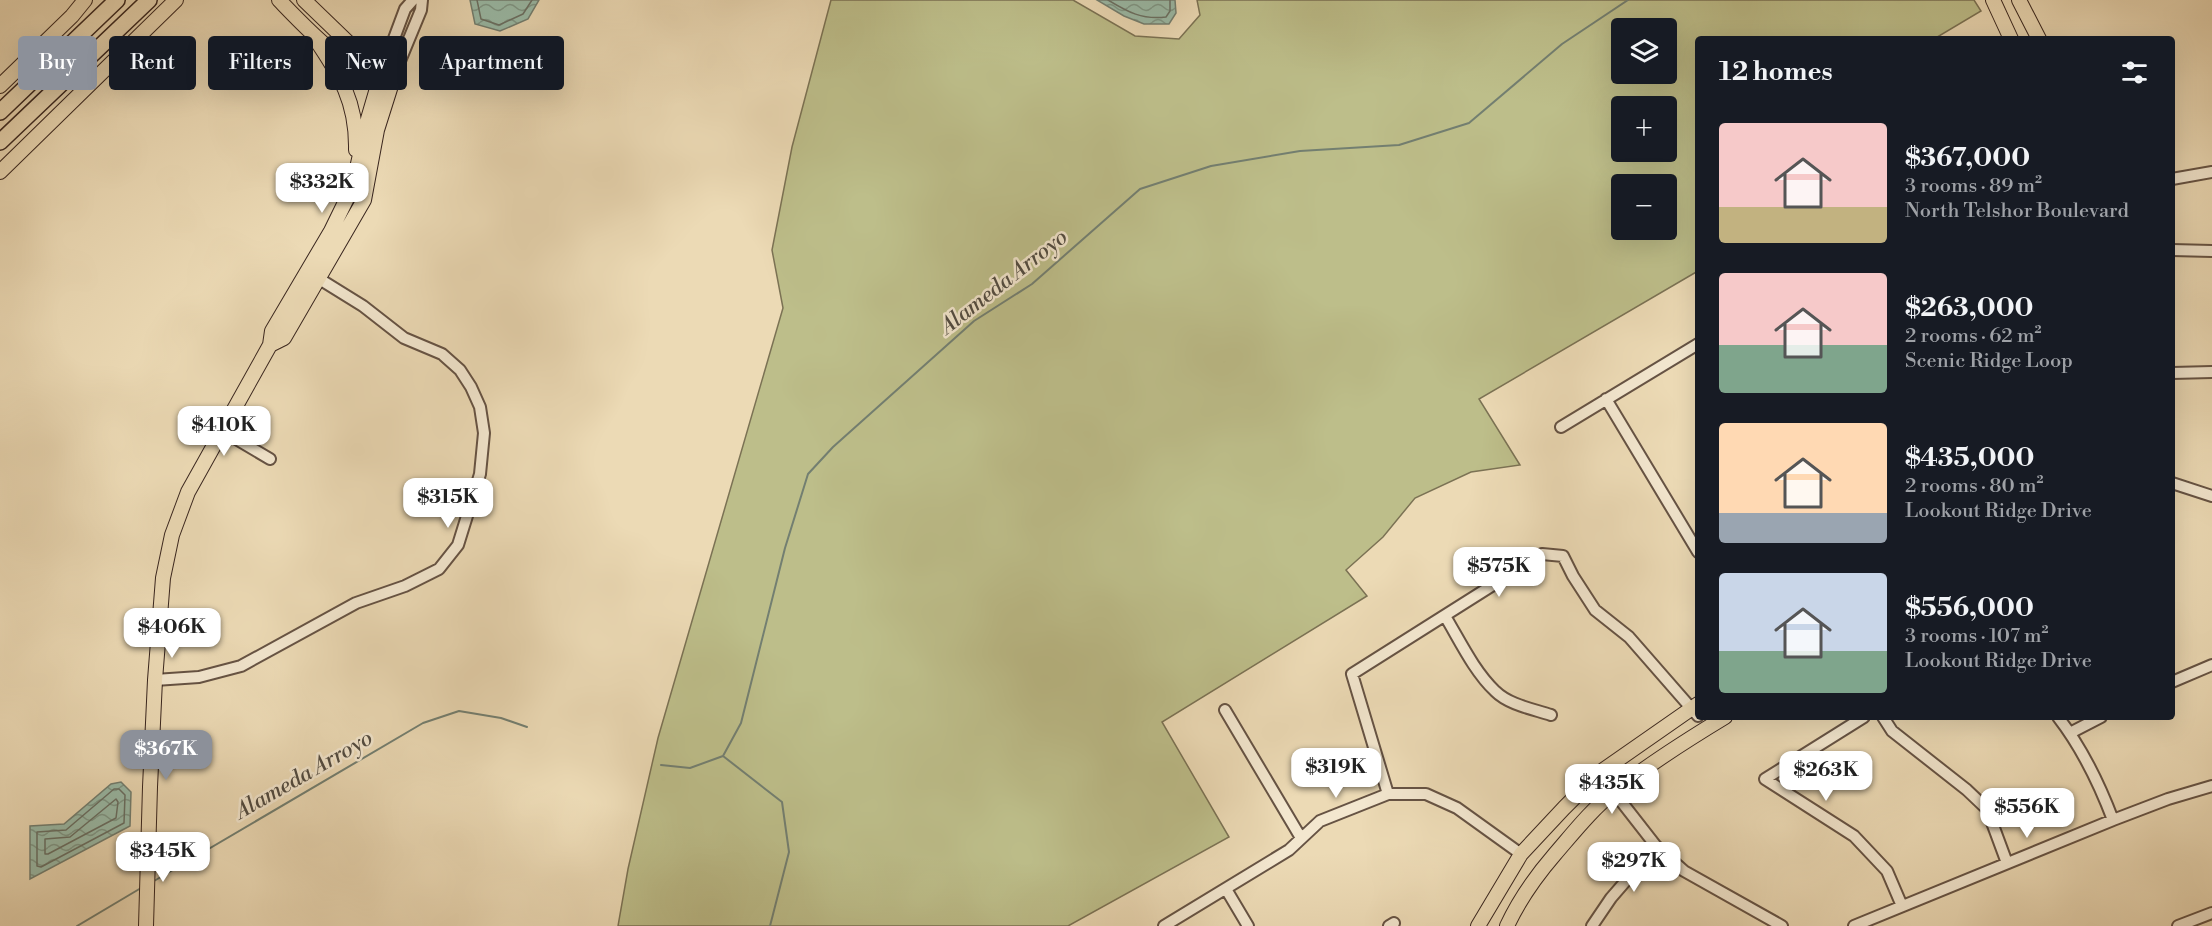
<!DOCTYPE html>
<html lang="en">
<head>
<meta charset="utf-8">
<style>
	:root { --surface:#171b24; --page:#20242c; --text:#f1f3f6; --muted:#9ea1a6; --accent:#8c9099 }
	body { margin:0; font-family:"Libre Bodoni",serif; background:var(--page); color:var(--text); height:100vh; display:flex; flex-direction:column; font-size:22px; white-space:nowrap }
	* { box-sizing:border-box; margin:0 }
	p { font-size:20px; color:var(--muted) }
	.icon { flex:none; width:33px; height:33px; fill:none; stroke:currentColor; stroke-width:2; stroke-linecap:round; stroke-linejoin:round }
	.map { position:relative; flex:1; overflow:hidden }
	.details { position:absolute; left:1695px; top:36px; width:480px; height:684px; display:flex; flex-direction:column; background:var(--surface); border-radius:6px; box-shadow:0 6px 24px #0002 }
	.details>* { flex:none }
	.hud { position:absolute; left:18px; top:36px; width:570px; height:54px; display:flex; gap:12px }
	.tools { position:absolute; left:1611px; top:18px; display:grid; gap:12px }
	.tools a { display:grid; place-items:center; width:66px; height:66px; border-radius:6px; background:var(--surface); box-shadow:0 6px 24px #0002; font-size:30px }
	.price { position:absolute; translate:-50% -51px; padding:0 14px; border-radius:12px; background:#fff; color:#222; font-size:20px; line-height:39px; filter:drop-shadow(0 2px 3px #0008) }
	.price::after { content:''; position:absolute; left:50%; top:36px; width:18px; height:14px; margin-left:-9px; background:inherit; clip-path:polygon(0 0,100% 0,50% 100%) }
	.price.selected { background:var(--accent); color:#fff }
	ul { padding:0; list-style:none }
	li { display:flex; align-items:center; gap:18px; height:150px; padding:0 24px }
	li span { display:grid; place-items:center; flex:none; width:168px; height:120px; border-radius:6px; color:#555 }
	li>.icon { margin-inline-start:auto }
	span .icon { width:72px; height:72px; fill:#fffc; stroke-width:1 }
	li b { font-size:26px }
	h2 { display:flex; justify-content:space-between; align-items:center; height:72px; padding:0 24px; font-size:26px }
	.chip { padding:0 21px; border-radius:6px; background:var(--surface); box-shadow:0 6px 24px #0002; font-size:21px; line-height:54px }
	.chip.selected { background:var(--accent); color:#fff }
	.map>svg:first-child { display:block }
	.green { fill:#bdbe8a; stroke:#7b7254; stroke-width:1.5; fill-rule:evenodd }
	.water { fill:url(#water-waves); stroke:#737f71; stroke-width:1.5 }
	.lines { fill:none; stroke-linecap:round; stroke-linejoin:round }
	.shore { stroke:#6a7064; stroke-width:1.5 }
	.stream { stroke:#737f71; stroke-width:2 }
	.minor-casing { stroke:#665344; stroke-width:14 }
	.major-casing { stroke:#39261f; stroke-width:16 }
	.highway-casing { stroke:#39261f; stroke-width:18 }
	.minor { stroke:#f3e7cf; stroke-width:10 }
	.major { stroke:#ecdab5; stroke-width:14 }
	.highway { stroke:#ecdab5; stroke-width:15 }
	.labels { text-anchor:middle; dominant-baseline:central; stroke-width:5; stroke-linejoin:round; paint-order:stroke }
	.water-label { font-size:22px; font-style:italic; fill:#514b41; stroke:#f3e7cf }
</style>
</head>
<body>
<div class="map">
<svg width="2212" height="926" viewBox="0 0 2212 926">
	<defs>
		<pattern id="water-waves" width="16" height="10" patternUnits="userSpaceOnUse" patternTransform="scale(1.5)"><rect width="16" height="10" fill="#9abba8"/><path d="M0 5q4-4 8 0t8 0" fill="none" stroke="#7f9888"/></pattern>
	</defs>
	<rect width="100%" height="100%" fill="#ecdab5"/>
	<filter id="stains"><feTurbulence type="fractalNoise" baseFrequency=".00333" numOctaves="4"/><feColorMatrix values="0 0 0 0 .2 0 0 0 0 .09 0 0 0 0 .02 0 0 0 .5 -.17"/></filter>
	<radialGradient id="worn" r=".72"><stop offset=".6" stop-color="#630" stop-opacity="0"/><stop offset="1" stop-color="#630" stop-opacity=".3"/></radialGradient>
	<path class="green" d="M831 0H1073L1135 36 1179 39 1200 15 1197 0H1974L1981 11 1934 39H1698V271L1479 399 1520 465 1471 472 1415 498 1383 537 1346 570 1367 596 1162 722 1229 837 1068 926H618L628 869 658 738 783 308 772 250 792 147ZM1622 28H1666V74H1622ZM1622 106H1666V152H1622ZM1622 184H1666V230H1622Z"/>
	<path class="water" d="M470 0H539L528 19 500 31 475 24Z
		M1097 0H1175L1176 13 1169 24H1144L1124 16Z
		M121 782 131 792 130 826 30 879V826L64 824 111 784Z"/>
	<g class="lines">
		<path class="shore" d="M477 0 481 19 499 25 523 14 532 0
			M1108 0C1128 12 1142 20 1166 17L1170 11V0
			M114 789H119L125 795 124 823 41 867 37 866V832L66 830Z
			M116 799 118 802 116 818 48 854H45V839L70 837Z"/>
		<path class="stream" d="M723 756 782 802 789 852 770 926
			M661 765 690 768 723 756 741 723 785 548 808 474 833 447 974 321 1032 284 1140 189 1211 166 1300 151 1399 145 1469 123 1562 44 1628 0
			M154 881 423 723 459 711 501 718 527 727
			M77 926 141 888"/>
		<defs>
			<path id="minor" d="M383 68 405 9 413 0
				M395 73 421 10 422 0
				M2172 179 2212 172
				M2172 250 2212 251
				M2172 373 2212 372
				M1606 399 1698 552
				M1561 427 1698 344
				M221 430 270 459
				M2172 483 2212 496
				M1445 616C1460 641 1474 671 1495 691 1509 705 1533 709 1551 715
				M155 680 199 677 241 666 356 603 405 586 439 569 458 545 480 474 484 433 480 407 471 387 460 370 442 354 404 338 363 306 313 275
				M2172 682 2212 665
				M1225 710 1301 838
				M1864 717 1765 779 1854 836 1887 871 1902 906
				M1883 717 1892 731 1967 790 1987 809 2007 863
				M2058 717C2082 748 2099 783 2113 820
				M2070 733 2101 717
				M1599 773 1656 846 1684 871 1782 926
				M1388 794 1352 674 1542 554 1563 556 1573 576 1595 610 1629 637 1698 716
				M1226 889 1248 926
				M1164 926 1289 850 1320 821 1388 794H1426L1457 808 1521 854
				M1389 926 1394 923
				M1592 926 1611 898 1656 846
				M1854 926 2113 820 2168 799 2212 786
				M2178 926 2212 913"/>
			<path id="major" d="M279 0C310 32 342 67 386 81
				M1993 0 2011 39
				M2019 0 2039 39
				M314 37C340 75 357 102 356 150
				M0 86 72 16 85 0
				M0 172 176 0
				M270 345 284 338 364 200 377 130 395 73 371 63 359 53 304 0
				M146 926 150 787 155 680 163 578 172 535 188 492 270 345 272 331 331 231 353 186 368 119 383 68
				M1478 926 1521 854 1564 808 1599 773 1698 704
				M1507 926C1519 900 1536 876 1555 854 1574 832 1592 809 1615 791 1650 763 1687 740 1725 717"/>
			<path id="highway" d="M0 112 117 0
				M0 142 149 0"/>
		</defs>
		<use href="#minor" class="minor-casing"/>
		<use href="#major" class="major-casing"/>
		<use href="#highway" class="highway-casing"/>
		<use href="#minor" class="minor"/>
		<use href="#major" class="major"/>
		<use href="#highway" class="highway"/>
	</g>
	<g class="labels">
		<g class="water-label">
			<text transform="translate(1004 282) rotate(-38)">Alameda Arroyo</text>
			<text transform="translate(304 775) rotate(-30)">Alameda Arroyo</text>
		</g>
	</g>
	<rect width="100%" height="100%" filter="url(#stains)"/>
	<rect width="100%" height="100%" fill="url(#worn)"/>
</svg>
<div class="tools">
<a><svg class="icon" aria-label="layers" viewBox="0 0 24 24"><path d="M12 4l9 5-9 5-9-5zM3 14l9 5 9-5"/></svg></a>
<a>+</a>
<a>−</a>
</div>
<b class="price" style="left:322px;top:214px">$332K</b>
<b class="price" style="left:224px;top:457px">$410K</b>
<b class="price" style="left:448px;top:529px">$315K</b>
<b class="price" style="left:1499px;top:598px">$575K</b>
<b class="price" style="left:172px;top:659px">$406K</b>
<b class="price selected" style="left:166px;top:781px">$367K</b>
<b class="price" style="left:1336px;top:799px">$319K</b>
<b class="price" style="left:1826px;top:802px">$263K</b>
<b class="price" style="left:1612px;top:815px">$435K</b>
<b class="price" style="left:2027px;top:839px">$556K</b>
<b class="price" style="left:163px;top:883px">$345K</b>
<b class="price" style="left:1634px;top:893px">$297K</b>
<div class="hud">
<a class="chip selected">Buy</a>
<a class="chip">Rent</a>
<a class="chip">Filters</a>
<a class="chip">New</a>
<a class="chip">Apartment</a>
</div>
<section class="details">
<h2>12 homes<svg class="icon" aria-label="filters" viewBox="0 0 24 24"><path d="M4 7h16M4 17h16"/><circle cx="9" cy="7" r="2"/><circle cx="15" cy="17" r="2"/></svg></h2>
<ul>
<li><span style="background:linear-gradient(#f6c9c9 70%,#c2b280 0)"><svg class="icon" aria-label="home" viewBox="0 0 24 24"><path d="M3 11l9-7 9 7M6 9v11h12V9"/></svg></span><div><b>$367,000</b><p>3 rooms · 89 m²</p><p>North Telshor Boulevard</p></div></li>
<li><span style="background:linear-gradient(#f6c9c9 60%,#7fa58c 0)"><svg class="icon" aria-label="home" viewBox="0 0 24 24"><path d="M3 11l9-7 9 7M6 9v11h12V9"/></svg></span><div><b>$263,000</b><p>2 rooms · 62 m²</p><p>Scenic Ridge Loop</p></div></li>
<li><span style="background:linear-gradient(#ffd9b3 75%,#9aa5b1 0)"><svg class="icon" aria-label="home" viewBox="0 0 24 24"><path d="M3 11l9-7 9 7M6 9v11h12V9"/></svg></span><div><b>$435,000</b><p>2 rooms · 80 m²</p><p>Lookout Ridge Drive</p></div></li>
<li><span style="background:linear-gradient(#c9d6e8 65%,#7fa58c 0)"><svg class="icon" aria-label="home" viewBox="0 0 24 24"><path d="M3 11l9-7 9 7M6 9v11h12V9"/></svg></span><div><b>$556,000</b><p>3 rooms · 107 m²</p><p>Lookout Ridge Drive</p></div></li>
</ul>
</section>
</div>
</body>
</html>
